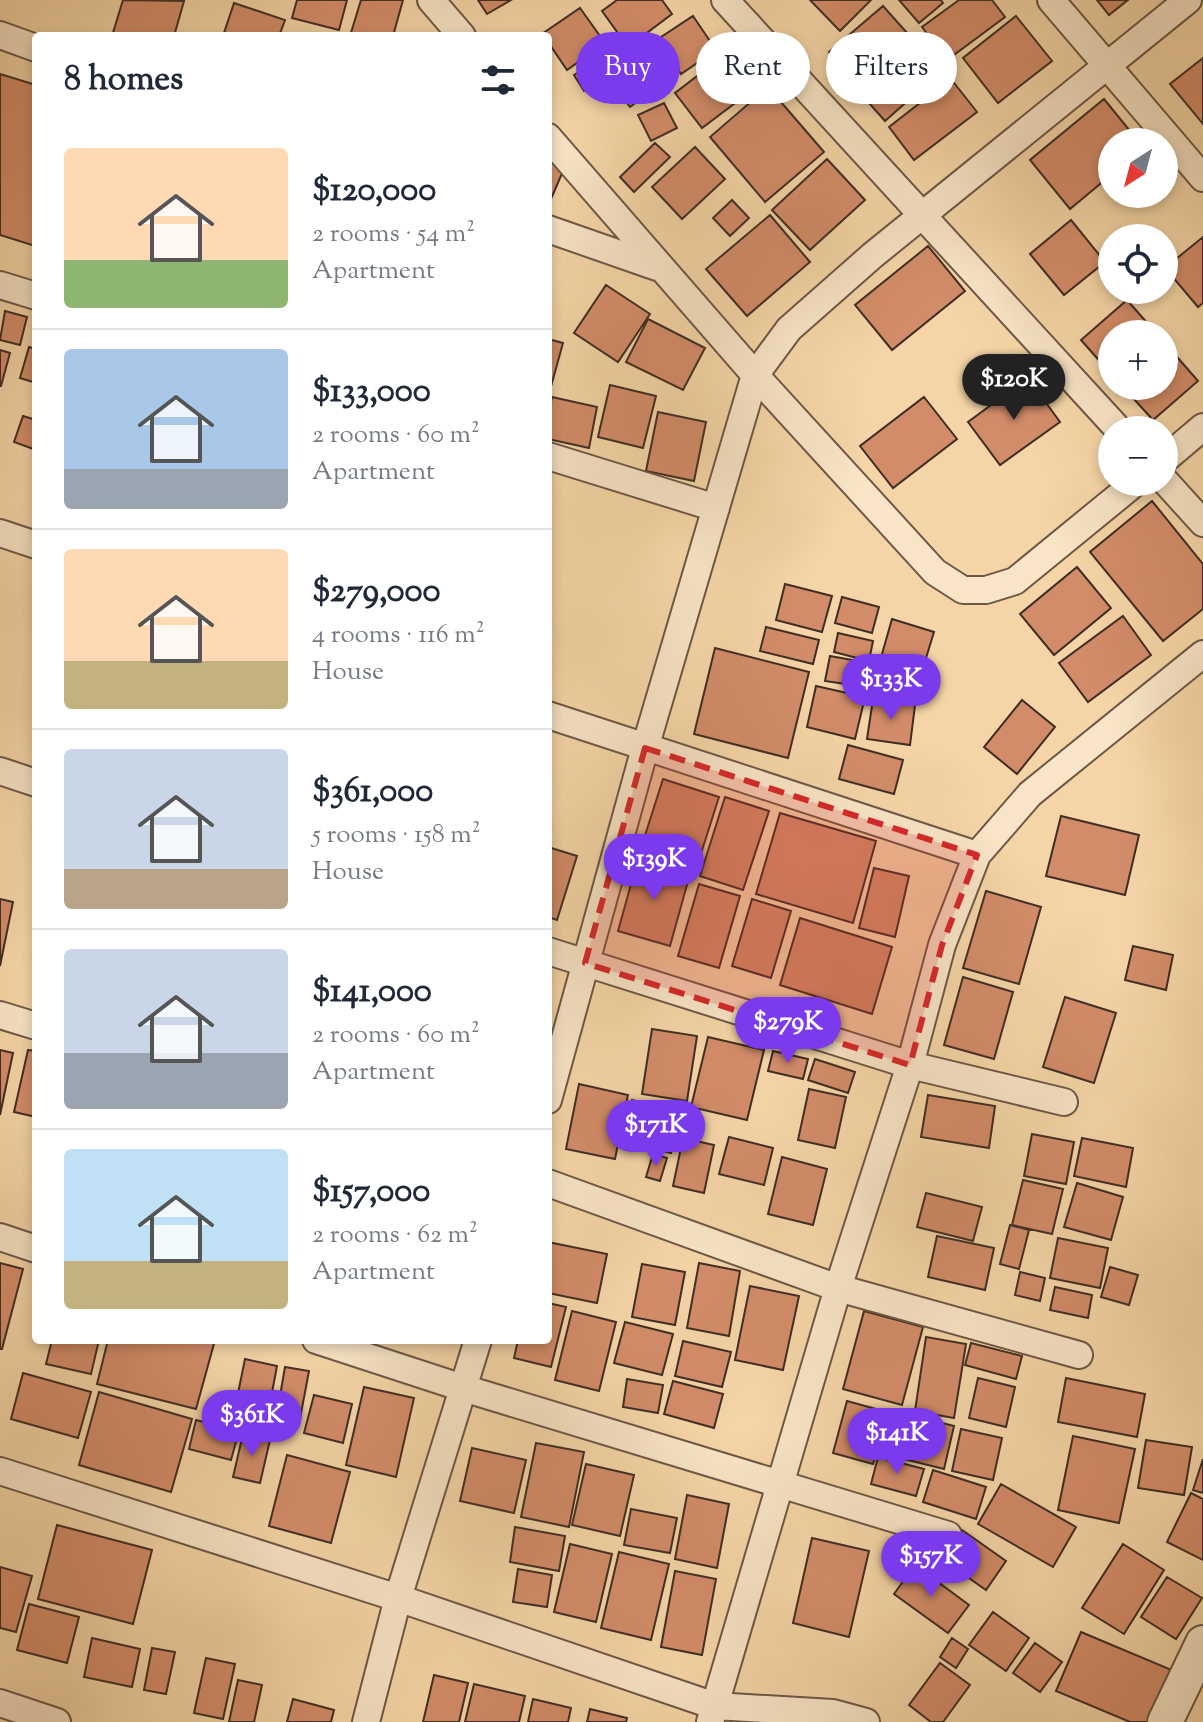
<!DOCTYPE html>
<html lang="en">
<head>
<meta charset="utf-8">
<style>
	:root { --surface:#fff; --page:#f2f2f3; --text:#1f2937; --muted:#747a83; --line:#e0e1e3; --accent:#7c3aed }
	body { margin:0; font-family:"Sorts Mill Goudy",serif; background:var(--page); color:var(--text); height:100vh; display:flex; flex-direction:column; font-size:30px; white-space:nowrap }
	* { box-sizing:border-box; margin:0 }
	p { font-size:26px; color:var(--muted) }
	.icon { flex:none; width:44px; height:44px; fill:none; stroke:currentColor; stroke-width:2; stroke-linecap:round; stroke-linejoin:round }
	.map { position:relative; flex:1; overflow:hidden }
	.sheet { position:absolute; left:32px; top:32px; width:520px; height:1312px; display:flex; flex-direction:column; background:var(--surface); border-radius:8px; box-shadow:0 4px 12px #0003 }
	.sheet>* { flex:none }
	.hud { position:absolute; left:576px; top:32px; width:506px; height:72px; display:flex; gap:16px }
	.needle { width:52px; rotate:216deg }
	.tools { position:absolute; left:1098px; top:128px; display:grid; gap:16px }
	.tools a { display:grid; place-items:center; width:80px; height:80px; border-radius:50%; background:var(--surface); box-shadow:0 4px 12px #0003; font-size:40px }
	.price { position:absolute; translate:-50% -68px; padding:0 18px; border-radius:28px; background:var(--accent); color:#fff; font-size:26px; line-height:52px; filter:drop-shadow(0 2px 4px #0008) }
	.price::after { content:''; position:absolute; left:50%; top:48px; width:24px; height:18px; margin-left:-12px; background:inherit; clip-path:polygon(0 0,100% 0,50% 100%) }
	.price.active { background:#222; color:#fff }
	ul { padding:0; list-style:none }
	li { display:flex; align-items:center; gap:24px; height:200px; padding:0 32px }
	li+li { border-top:2px solid var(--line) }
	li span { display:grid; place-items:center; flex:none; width:224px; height:160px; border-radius:8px; color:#555 }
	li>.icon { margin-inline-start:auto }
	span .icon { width:96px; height:96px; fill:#fffc; stroke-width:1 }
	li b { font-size:34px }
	h2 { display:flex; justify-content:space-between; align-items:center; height:96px; padding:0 32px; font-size:34px }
	.chip { padding:0 28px; border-radius:36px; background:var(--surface); box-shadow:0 4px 12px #0003; font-size:28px; line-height:72px }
	.chip.active { background:var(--accent); color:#fff }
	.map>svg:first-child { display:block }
	.building { fill:#d38c69; stroke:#3f2e25; stroke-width:2 }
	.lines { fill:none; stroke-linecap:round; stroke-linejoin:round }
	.minor-casing { stroke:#6c5846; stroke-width:30 }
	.tertiary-casing { stroke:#6c5846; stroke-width:38 }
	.minor { stroke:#f8e4c6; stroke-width:26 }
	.tertiary { stroke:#f8e4c6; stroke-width:34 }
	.marked { fill:#d62828; fill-opacity:0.2; stroke:#d62828; stroke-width:6; stroke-dasharray:16 10; stroke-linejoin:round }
</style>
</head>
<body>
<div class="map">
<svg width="1203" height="1722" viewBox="0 0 1203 1722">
	<rect width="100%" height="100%" fill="#f5d5a7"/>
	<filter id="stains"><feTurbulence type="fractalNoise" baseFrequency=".0025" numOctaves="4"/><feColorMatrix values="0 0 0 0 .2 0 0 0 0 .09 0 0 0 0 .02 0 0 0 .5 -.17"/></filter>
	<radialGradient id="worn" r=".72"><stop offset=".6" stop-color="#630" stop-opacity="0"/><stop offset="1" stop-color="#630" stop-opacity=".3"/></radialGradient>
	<path class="building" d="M123 0 184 1 174 36H112Z
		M297 0H347L339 30 292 18Z
		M361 0H403L393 36H350Z
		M478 0H511L487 14Z
		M617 0H662L672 14 628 47 602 11Z
		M810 0H871L840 31Z
		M899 0H941L943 3 919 23Z
		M959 0H992L1005 17 947 60 922 27Z
		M1097 0H1128L1109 15Z
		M234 3 285 20 279 36H223Z
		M883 6 908 34 855 81 829 52Z
		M580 8 605 43 567 70 548 42V36L542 34Z
		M693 16 716 50 681 74 658 39Z
		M1016 16 1052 61 998 103 963 58Z
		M740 43 767 79 702 128 675 93Z
		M614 50 625 68 584 91 574 75Z
		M906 54 930 81 885 121 861 94Z
		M1203 58V124L1170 84Z
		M634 70 651 92 630 107 613 85Z
		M0 74 36 85 35 246 0 235Z
		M951 79 977 112 914 160 889 127Z
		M768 87 824 152 765 202 710 137Z
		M1104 99 1139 142H1112V174L1070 209 1030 160Z
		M664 103 677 128 651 141 638 115Z
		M655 143 670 157 634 192 620 177Z
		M695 147 725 179 682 219 652 187Z
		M548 157 566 164 551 199 548 198Z
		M827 159 865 200 810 250 772 210Z
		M732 200 749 218 730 236 713 218Z
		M770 215 810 262 747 316 706 269Z
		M1071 220 1105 262 1064 295 1030 254Z
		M1203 237V303L1198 307 1165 268Z
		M928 246 965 291 892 350 855 305Z
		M606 285 650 314 618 362 574 333Z
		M1127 300 1157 334H1112V375L1081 340Z
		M5 311 27 317 20 345 0 340Z
		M648 319 705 348 683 390 626 362Z
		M548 339 563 343 550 390H548Z
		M1164 342 1198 381 1153 420 1122 386H1164Z
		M29 347 36 349V383L20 378Z
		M0 350 10 353 1 386H0Z
		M1028 378 1060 422 1000 465 968 422Z
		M610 385 656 396 643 448 598 437Z
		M552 397 597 407 589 448 548 439V416Z
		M924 397 957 439 893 488 860 446Z
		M658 412 706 422 694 481 646 471Z
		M23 416 36 420V450L14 442Z
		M1152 501 1203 564V609L1163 641 1090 552Z
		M1077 567 1111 608 1054 655 1020 614Z
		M785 584 832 596 822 632 776 620Z
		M842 597 879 607 872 633 835 623Z
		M1123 616 1151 655 1088 702 1059 663Z
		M892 619 934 632 915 694 874 682Z
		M766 627 819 640 813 664 760 651Z
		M838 633 873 641 869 661 834 652Z
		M715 648 809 672 788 758 694 734Z
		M830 656 869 663 865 687 825 681Z
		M816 686 865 697 855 739 807 727Z
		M873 699 915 705 910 745 867 739Z
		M1022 700 1055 727 1017 774 984 747Z
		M848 745 903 760 894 794 839 779Z
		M663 779 719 797 697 866 641 848Z
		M725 797 769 811 743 890 700 876Z
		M780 813 876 841 853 923 756 894Z
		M1061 816 1139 835 1125 895 1046 876Z
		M548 847 577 856 557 920 548 917Z
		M638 859 690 874 670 946 618 931Z
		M874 868 909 876 895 937 859 928Z
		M699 884 740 896 719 968 678 956Z
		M986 891 1041 907 1019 984 963 968Z
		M0 899 13 902 0 966Z
		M752 899 791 911 771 978 732 966Z
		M800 918 892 947 872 1014 780 985Z
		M1133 946 1173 955 1166 990 1125 980Z
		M963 977 1013 992 994 1059 944 1045Z
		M1065 997 1116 1013 1094 1083 1043 1067Z
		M652 1029 697 1036 687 1101 642 1094Z
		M708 1037 764 1050 747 1120 691 1107Z
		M0 1050 13 1053 0 1115Z
		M28 1050 36 1051V1117L14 1112Z
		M773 1051 808 1059 803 1079 768 1071Z
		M815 1059 855 1072 848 1093 808 1080Z
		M579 1084 628 1095 615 1159 566 1149Z
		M809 1089 846 1097 835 1148 798 1140Z
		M928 1095 995 1106 989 1148 921 1137Z
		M632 1100 681 1112 671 1153 623 1141Z
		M1032 1134 1074 1142 1066 1184 1024 1176Z
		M729 1137 773 1148 764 1185 719 1174Z
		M683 1138 714 1145 704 1193 673 1186Z
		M1082 1138 1133 1148 1126 1187 1074 1176Z
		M653 1154 667 1158 660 1181 646 1177Z
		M782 1157 827 1169 813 1225 768 1214Z
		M1023 1180 1063 1189 1052 1234 1012 1225Z
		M1077 1183 1123 1197 1111 1240 1064 1227Z
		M926 1193 982 1207 973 1241 917 1227Z
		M1010 1225 1029 1230 1019 1269 1000 1264Z
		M937 1236 994 1248 985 1290 928 1277Z
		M1058 1238 1108 1248 1100 1288 1050 1278Z
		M548 1242 607 1254 597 1303 548 1293Z
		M0 1263 23 1269 2 1349H0Z
		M699 1263 740 1271 729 1336 687 1328Z
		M642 1264 685 1272 675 1325 632 1317Z
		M1110 1267 1138 1275 1129 1305 1101 1297Z
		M1020 1272 1045 1278 1040 1301 1015 1295Z
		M750 1286 799 1296 783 1370 735 1360Z
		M1055 1287 1092 1295 1088 1318 1050 1310Z
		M548 1303 566 1307 551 1367 514 1358 518 1340H548Z
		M572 1311 616 1322 599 1391 555 1380Z
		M864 1311 923 1327 902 1405 843 1389Z
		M625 1322 673 1334 662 1375 614 1363Z
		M926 1337 966 1344 954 1418 915 1411Z
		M52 1340H99L91 1374 46 1364Z
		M108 1340H215L196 1409 97 1384Z
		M683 1341 731 1352 722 1387 675 1376Z
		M971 1343 1022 1356 1016 1379 965 1365Z
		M245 1359 277 1366 268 1414 235 1408Z
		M285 1367 309 1371 299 1424 276 1419Z
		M23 1373 91 1392 78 1438 11 1419Z
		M978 1378 1015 1387 1006 1427 969 1418Z
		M1066 1378 1145 1394 1137 1437 1058 1422Z
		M627 1379 663 1385 658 1413 623 1407Z
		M673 1381 723 1394 714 1428 664 1414Z
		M364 1387 414 1398 396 1477 346 1465Z
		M99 1392 192 1419 171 1492 79 1465Z
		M314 1395 352 1404 343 1443 304 1433Z
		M847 1401 887 1412 873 1464 833 1453Z
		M898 1412 954 1426 944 1469 888 1455Z
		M196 1420 239 1431 231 1460 189 1449Z
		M961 1429 1002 1438 993 1480 952 1471Z
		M243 1434 270 1440 260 1483 233 1477Z
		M1073 1436 1135 1449 1119 1523 1058 1510Z
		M1146 1440 1192 1447 1184 1495 1138 1488Z
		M536 1443 584 1452 569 1527 521 1517Z
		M472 1448 526 1460 514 1513 460 1501Z
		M287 1455 350 1472 331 1543 269 1526Z
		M878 1457 924 1469 916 1496 871 1484Z
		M1203 1459V1493L1193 1490Z
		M586 1464 634 1475 620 1536 572 1525Z
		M933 1470 986 1487 976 1519 923 1502Z
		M1001 1484 1076 1527 1053 1567 978 1524Z
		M1191 1493 1203 1499V1560L1167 1542Z
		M687 1495 729 1504 717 1568 675 1559Z
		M631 1509 677 1518 670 1553 624 1545Z
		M57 1525 152 1550 133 1624 38 1599Z
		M515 1527 565 1536 559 1571 510 1562Z
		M962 1530 1006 1561 986 1590 942 1559Z
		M812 1538 869 1551 849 1637 793 1623Z
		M570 1544 612 1554 596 1622 554 1612Z
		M1123 1544 1164 1570 1124 1634 1082 1608Z
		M619 1552 669 1564 651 1640 601 1628Z
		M915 1565 969 1605 948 1633 894 1594Z
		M0 1567 32 1576 16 1632 0 1628Z
		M518 1569 552 1575 547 1607 513 1602Z
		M675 1571 716 1579 702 1655 661 1647Z
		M1167 1577 1202 1598 1176 1639 1141 1617Z
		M29 1604 79 1617 67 1663 17 1650Z
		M993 1612 1029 1638 1006 1671 969 1645Z
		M1081 1632 1174 1671 1153 1722H1130L1056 1691Z
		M92 1638 140 1649 132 1687 84 1677Z
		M952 1638 968 1649 956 1668 940 1657Z
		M1035 1643 1062 1662 1040 1692 1013 1673Z
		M152 1648 175 1652 166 1694 144 1690Z
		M206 1658 235 1664 223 1719 194 1713Z
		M940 1663 970 1685 943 1722H931L909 1705Z
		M434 1675 468 1683 459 1722H423Z
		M238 1680 262 1685 254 1722H229Z
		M474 1684 525 1696 519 1722H465Z
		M293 1699 334 1710 331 1722H287Z
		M533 1699 571 1708 568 1722H528Z
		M590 1709 627 1718 626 1722H587Z"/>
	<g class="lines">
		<defs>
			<path id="minor" d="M431 0 462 36
				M725 0 1119 430
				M1051 0 1203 178
				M0 35 36 48
				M548 137 755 375 935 572 963 590H986L1015 581 1136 482
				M548 229 657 267
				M0 285 36 296
				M548 456 716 508
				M1164 460 1203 427
				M1164 480 1203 523
				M0 533 36 545
				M548 715 977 855
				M0 771 36 783
				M548 951 910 1065 1064 1102
				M0 1015 36 1026
				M548 1100 645 748 755 375 789 329 873 255 1188 0
				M548 1183 838 1288 1079 1355
				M0 1237 36 1249
				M316 1340 463 1388 948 1535
				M0 1471 398 1598 715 1706 833 1713 866 1722
				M0 1703 57 1722
				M366 1722 398 1598 478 1340
				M710 1722 838 1288 910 1065 942 945 977 855 1030 794 1203 654"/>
			<path id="tertiary" d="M1165 1722 1203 1643"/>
		</defs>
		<use href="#minor" class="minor-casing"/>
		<use href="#tertiary" class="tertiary-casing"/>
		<use href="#minor" class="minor"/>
		<use href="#tertiary" class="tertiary"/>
	</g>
	<path class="marked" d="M645 748 977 855 942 945 910 1065 585 963Z"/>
	<rect width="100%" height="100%" filter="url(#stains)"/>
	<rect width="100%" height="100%" fill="url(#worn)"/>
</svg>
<div class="tools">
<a><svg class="needle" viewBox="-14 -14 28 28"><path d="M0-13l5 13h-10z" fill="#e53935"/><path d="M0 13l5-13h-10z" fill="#747a83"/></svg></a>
<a><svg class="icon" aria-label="locate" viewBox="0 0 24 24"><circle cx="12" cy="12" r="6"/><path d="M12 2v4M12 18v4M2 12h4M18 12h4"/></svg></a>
<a>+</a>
<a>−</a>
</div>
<b class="price active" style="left:1014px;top:422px">$120K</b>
<b class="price" style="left:891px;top:722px">$133K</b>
<b class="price" style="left:654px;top:902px">$139K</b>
<b class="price" style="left:788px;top:1065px">$279K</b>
<b class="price" style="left:656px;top:1168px">$171K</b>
<b class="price" style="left:252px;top:1458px">$361K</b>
<b class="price" style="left:897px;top:1476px">$141K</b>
<b class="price" style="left:931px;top:1599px">$157K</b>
<div class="hud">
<a class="chip active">Buy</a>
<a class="chip">Rent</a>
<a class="chip">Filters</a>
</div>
<section class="sheet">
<h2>8 homes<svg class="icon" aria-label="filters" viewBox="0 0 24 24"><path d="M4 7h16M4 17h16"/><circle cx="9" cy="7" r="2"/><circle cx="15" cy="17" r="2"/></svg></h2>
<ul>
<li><span style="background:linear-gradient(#ffd9b3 70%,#8fb573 0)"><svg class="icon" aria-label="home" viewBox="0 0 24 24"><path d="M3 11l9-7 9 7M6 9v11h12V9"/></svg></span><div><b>$120,000</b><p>2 rooms · 54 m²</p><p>Apartment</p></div></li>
<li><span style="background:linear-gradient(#a9c7e8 75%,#9aa5b1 0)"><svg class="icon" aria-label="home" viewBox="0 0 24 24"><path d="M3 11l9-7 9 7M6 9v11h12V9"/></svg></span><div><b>$133,000</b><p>2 rooms · 60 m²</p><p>Apartment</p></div></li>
<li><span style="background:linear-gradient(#ffd9b3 70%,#c2b280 0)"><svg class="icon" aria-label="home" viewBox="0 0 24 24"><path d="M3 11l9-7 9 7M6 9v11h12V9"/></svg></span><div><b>$279,000</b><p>4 rooms · 116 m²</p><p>House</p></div></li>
<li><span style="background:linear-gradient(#c9d6e8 75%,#b9a48a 0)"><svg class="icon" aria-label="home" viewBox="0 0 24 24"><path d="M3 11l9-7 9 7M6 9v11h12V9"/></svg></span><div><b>$361,000</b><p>5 rooms · 158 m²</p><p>House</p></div></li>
<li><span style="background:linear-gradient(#c9d6e8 65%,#9aa5b1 0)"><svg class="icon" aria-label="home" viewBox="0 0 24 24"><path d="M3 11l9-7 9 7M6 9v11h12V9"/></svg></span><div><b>$141,000</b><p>2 rooms · 60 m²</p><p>Apartment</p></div></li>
<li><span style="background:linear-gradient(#bfe0f5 70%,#c2b280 0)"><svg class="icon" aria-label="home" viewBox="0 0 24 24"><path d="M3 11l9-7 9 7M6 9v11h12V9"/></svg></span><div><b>$157,000</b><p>2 rooms · 62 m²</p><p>Apartment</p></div></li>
</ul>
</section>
</div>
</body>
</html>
